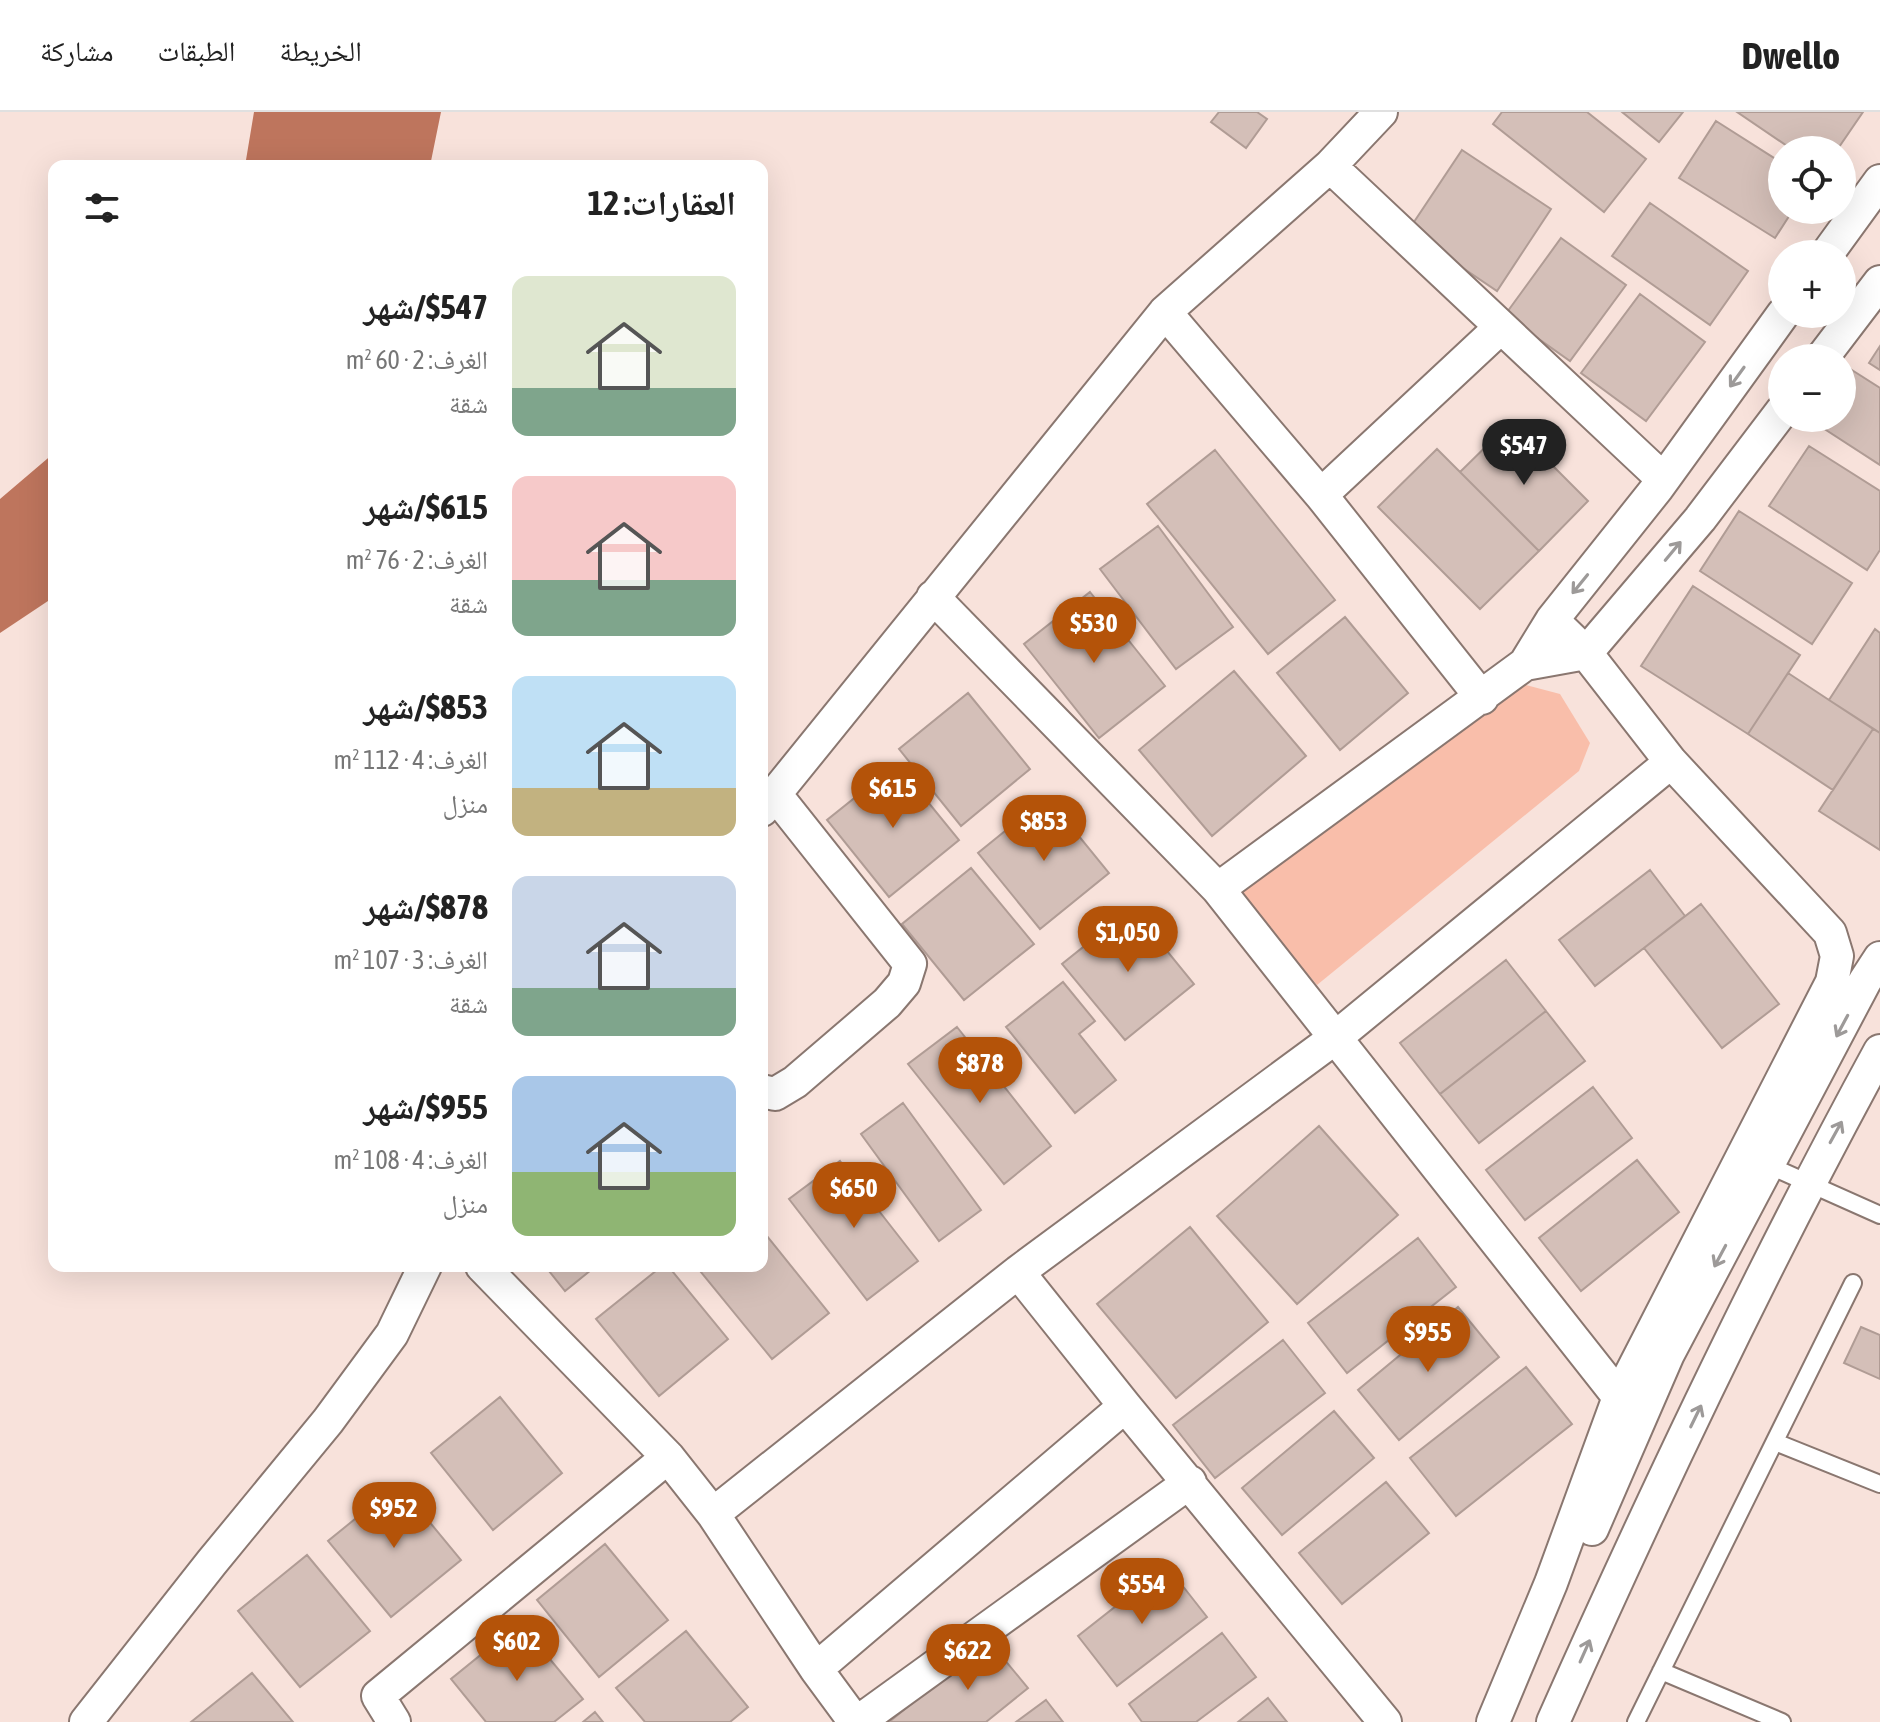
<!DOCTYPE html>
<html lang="ar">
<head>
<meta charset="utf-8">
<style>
	:root { --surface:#fff; --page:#f6f6f6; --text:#222; --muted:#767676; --line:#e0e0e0; --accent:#b45309 }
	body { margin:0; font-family:"Asap Condensed","Noto Naskh Arabic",sans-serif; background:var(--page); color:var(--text); direction:rtl; height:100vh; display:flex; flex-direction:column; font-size:30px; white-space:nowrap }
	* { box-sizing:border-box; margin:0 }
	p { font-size:26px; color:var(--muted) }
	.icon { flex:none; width:44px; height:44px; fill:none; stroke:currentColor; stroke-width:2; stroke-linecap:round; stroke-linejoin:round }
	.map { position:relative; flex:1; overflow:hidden; direction:ltr }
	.sheet { position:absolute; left:48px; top:48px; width:720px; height:1112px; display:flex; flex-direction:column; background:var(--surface); border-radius:16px; box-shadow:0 8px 32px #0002; direction:rtl }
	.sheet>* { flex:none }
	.buttons { position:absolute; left:1768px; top:24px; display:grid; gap:16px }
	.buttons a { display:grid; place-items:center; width:88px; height:88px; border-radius:50%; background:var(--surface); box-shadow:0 8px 32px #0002; font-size:40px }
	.price { position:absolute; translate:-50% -68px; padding:0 18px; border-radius:28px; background:var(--accent); color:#fff; font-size:26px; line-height:52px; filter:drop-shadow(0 2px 4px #0008) }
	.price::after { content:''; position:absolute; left:50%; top:48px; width:24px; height:18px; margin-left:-12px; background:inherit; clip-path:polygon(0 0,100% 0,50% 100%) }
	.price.on { background:#222; color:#fff }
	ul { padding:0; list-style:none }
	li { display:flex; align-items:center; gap:24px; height:200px; padding:0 32px }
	li span { display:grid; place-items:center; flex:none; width:224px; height:160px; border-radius:16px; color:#555 }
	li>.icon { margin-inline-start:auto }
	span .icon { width:96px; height:96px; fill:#fffc; stroke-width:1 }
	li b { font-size:34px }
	h2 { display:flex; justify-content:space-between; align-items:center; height:96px; padding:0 32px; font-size:34px }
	header { display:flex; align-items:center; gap:48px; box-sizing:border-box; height:112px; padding:0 40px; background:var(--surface); border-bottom:2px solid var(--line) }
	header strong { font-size:38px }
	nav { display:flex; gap:44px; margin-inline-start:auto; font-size:28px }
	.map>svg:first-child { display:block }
	.green { fill:#f9beaa }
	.water { fill:#be755d }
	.building { fill:#d4bfb8; stroke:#b09c95; stroke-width:2 }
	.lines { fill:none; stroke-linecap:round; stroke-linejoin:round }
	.service-casing { stroke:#8a7770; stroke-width:20 }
	.minor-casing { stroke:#8a7770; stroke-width:36 }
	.service { stroke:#fff; stroke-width:16 }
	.minor { stroke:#fff; stroke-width:32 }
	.oneway { stroke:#9d9a99 }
</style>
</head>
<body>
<header>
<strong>Dwello</strong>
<nav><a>الخريطة</a><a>الطبقات</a><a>مشاركة</a></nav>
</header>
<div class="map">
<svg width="1880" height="1610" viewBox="0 0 1880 1610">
	<rect width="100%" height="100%" fill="#f8e2db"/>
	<path class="green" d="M1522 572 1560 582 1590 631 1579 659 1317 873 1236 777Z"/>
	<path class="water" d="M254 0H441L430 54H245Z
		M54 341V485L0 521V387Z"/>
	<path class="building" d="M1219 0H1257L1267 7 1246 36 1211 10Z
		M1502 0H1587L1646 47 1604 100 1493 12Z
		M1622 0H1683L1659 30Z
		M1737 0H1863L1837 38H1793Z
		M1716 9 1782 51V98H1793L1775 126 1679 66Z
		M1462 38 1551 97 1497 179 1408 119Z
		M1650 91 1748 159 1710 213 1612 144Z
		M1561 126 1626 173 1570 249 1505 203Z
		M1640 182 1705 230 1646 309 1581 261Z
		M1880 234V258L1869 251Z
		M1844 253 1880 276V353L1809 307 1842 306V256Z
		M1510 311 1588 389 1539 439 1460 360Z
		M1809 334 1880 379V438L1867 458 1769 394Z
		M1437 337 1539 439 1480 497 1378 395Z
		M1215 338 1335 488 1268 542 1147 392Z
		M1739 399 1852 471 1812 532 1700 459Z
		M1158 414 1233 515 1176 557 1100 457Z
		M1693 474 1800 543 1748 622 1641 554Z
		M1090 480 1165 574 1099 626 1024 532Z
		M1345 505 1408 581 1340 638 1277 561Z
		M1875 517 1880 521V621L1829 588Z
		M1234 559 1306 644 1212 724 1139 638Z
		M1788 561 1873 617 1833 678 1748 622Z
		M968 581 1030 657 961 714 899 637Z
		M1873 617 1880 621V738L1819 699Z
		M897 652 959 728 889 785 827 708Z
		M1047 685 1109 761 1040 817 978 741Z
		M971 756 1034 832 964 888 902 812Z
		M1650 758 1685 804 1595 874 1559 828Z
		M1701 792 1779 892 1722 936 1644 836Z
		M1132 796 1194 872 1125 928 1062 852Z
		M1506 848 1546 899 1440 982 1400 931Z
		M1063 870 1095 909 1079 922 1116 968 1075 1001 1006 915Z
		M1546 899 1585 949 1479 1031 1440 982Z
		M957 915 1051 1034 1004 1072 908 952Z
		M1593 975 1632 1026 1525 1108 1486 1058Z
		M903 991 981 1098 939 1129 861 1022Z
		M1319 1014 1398 1103 1297 1192 1217 1104Z
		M1637 1048 1679 1100 1581 1179 1539 1126Z
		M840 1049 918 1149 867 1188 789 1087Z
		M1190 1115 1268 1210 1176 1286 1097 1192Z
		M762 1118 829 1201 772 1247 696 1154H762Z
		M1418 1126 1456 1175 1347 1261 1308 1211Z
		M545 1154H596L565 1179Z
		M662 1154H668L728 1227 659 1284 596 1207Z
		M1458 1195 1499 1245 1399 1328 1358 1278Z
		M1861 1215 1880 1223V1267L1844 1251Z
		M1283 1228 1325 1281 1215 1366 1173 1313Z
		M1526 1255 1572 1312 1456 1404 1410 1346Z
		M500 1285 562 1361 493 1418 431 1341Z
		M1334 1299 1374 1346 1282 1423 1242 1376Z
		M1386 1370 1429 1421 1342 1492 1299 1441Z
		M398 1372 461 1448 391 1505 328 1429Z
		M605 1432 668 1508 599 1565 537 1488Z
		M307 1443 370 1519 300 1575 238 1499Z
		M1167 1454 1207 1505 1117 1574 1078 1524Z
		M520 1511 583 1587 554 1610H486L451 1567Z
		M686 1519 748 1595 730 1610H645L616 1576Z
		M1222 1521 1256 1565 1196 1610H1142L1129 1592Z
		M989 1529 1028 1576 986 1610H889Z
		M252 1561 293 1610H191Z
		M1268 1586 1287 1610H1238Z
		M1046 1588 1063 1610H1016Z
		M595 1600 603 1610H583Z"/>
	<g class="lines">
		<defs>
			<path id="service" d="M1768 1053 1880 1103
				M1775 1330 1880 1372
				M1661 1559 1782 1610
				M1636 1610 1853 1171"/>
			<path id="minor" d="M1330 54 1663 367
				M1827 142 1880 69
				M1165 200 1321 383 1482 586
				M1822 246 1880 170
				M1321 383 1501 215
				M933 485 1218 777 1619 1285
				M1525 552 1586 541 1700 407 1782 299
				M762 698 1165 200 1330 54 1381 0
				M1218 777 1525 552 1552 508 1658 375 1783 202
				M762 979 775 982 795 970 887 891 904 871 910 852 775 682
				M482 1154 668 1345 713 1402 816 1557 855 1610
				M1018 1160 1125 1294 1385 1610
				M713 1402 1018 1160 1335 926 1671 650
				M1592 1417 1668 1242 1865 869 1880 846
				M816 1557 1125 1294
				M86 1610 212 1450 328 1309 392 1222 425 1154
				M394 1610 378 1584 668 1345
				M858 1610 1190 1370
				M1493 1610 1551 1471 1619 1285 1832 870 1837 844 1830 821 1671 650 1586 541 1552 508
				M1553 1610C1654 1383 1761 1157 1880 939"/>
		</defs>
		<use href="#service" class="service-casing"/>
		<use href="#minor" class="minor-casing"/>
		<use href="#service" class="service"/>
		<use href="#minor" class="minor"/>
	</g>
	<defs><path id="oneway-shaft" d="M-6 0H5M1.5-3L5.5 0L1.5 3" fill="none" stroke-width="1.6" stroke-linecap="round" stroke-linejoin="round" transform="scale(2)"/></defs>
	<g class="oneway">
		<use href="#oneway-shaft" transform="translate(1737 265) rotate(126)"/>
		<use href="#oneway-shaft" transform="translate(1673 439) rotate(-50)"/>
		<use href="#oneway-shaft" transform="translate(1580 472) rotate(129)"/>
		<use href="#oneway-shaft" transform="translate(1842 914) rotate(118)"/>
		<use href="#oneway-shaft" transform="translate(1836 1020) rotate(-61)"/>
		<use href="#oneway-shaft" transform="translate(1720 1144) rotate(118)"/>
		<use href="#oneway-shaft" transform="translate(1696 1304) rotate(-64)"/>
		<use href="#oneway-shaft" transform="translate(1585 1539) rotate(-66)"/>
	</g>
</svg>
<div class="buttons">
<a><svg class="icon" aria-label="locate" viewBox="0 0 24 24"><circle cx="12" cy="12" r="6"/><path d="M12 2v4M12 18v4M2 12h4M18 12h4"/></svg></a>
<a>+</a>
<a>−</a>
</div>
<b class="price on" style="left:1524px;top:375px">$547</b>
<b class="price" style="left:1094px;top:553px">$530</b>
<b class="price" style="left:893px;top:718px">$615</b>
<b class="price" style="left:1044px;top:751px">$853</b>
<b class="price" style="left:1128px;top:862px">$1,050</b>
<b class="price" style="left:980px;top:993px">$878</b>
<b class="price" style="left:854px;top:1118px">$650</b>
<b class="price" style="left:1428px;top:1262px">$955</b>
<b class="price" style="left:394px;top:1438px">$952</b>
<b class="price" style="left:1142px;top:1514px">$554</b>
<b class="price" style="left:517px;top:1571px">$602</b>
<b class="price" style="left:968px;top:1580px">$622</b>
<section class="sheet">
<h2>العقارات: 12<svg class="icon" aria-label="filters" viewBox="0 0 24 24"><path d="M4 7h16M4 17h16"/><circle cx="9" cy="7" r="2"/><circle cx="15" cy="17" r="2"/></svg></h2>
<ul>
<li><span style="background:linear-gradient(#dfe7d0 70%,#7fa58c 0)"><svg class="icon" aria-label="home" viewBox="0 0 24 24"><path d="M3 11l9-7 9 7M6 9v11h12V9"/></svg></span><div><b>$547/شهر</b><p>الغرف: 2 · 60 m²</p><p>شقة</p></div></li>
<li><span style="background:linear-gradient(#f6c9c9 65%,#7fa58c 0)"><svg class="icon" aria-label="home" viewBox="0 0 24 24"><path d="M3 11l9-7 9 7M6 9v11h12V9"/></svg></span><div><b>$615/شهر</b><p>الغرف: 2 · 76 m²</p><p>شقة</p></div></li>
<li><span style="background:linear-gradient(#bfe0f5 70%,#c2b280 0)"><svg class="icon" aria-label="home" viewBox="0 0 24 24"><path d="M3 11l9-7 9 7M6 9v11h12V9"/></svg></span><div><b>$853/شهر</b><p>الغرف: 4 · 112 m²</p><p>منزل</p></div></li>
<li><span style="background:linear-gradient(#c9d6e8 70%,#7fa58c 0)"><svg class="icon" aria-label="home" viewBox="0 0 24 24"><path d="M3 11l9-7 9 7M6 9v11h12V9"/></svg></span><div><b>$878/شهر</b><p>الغرف: 3 · 107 m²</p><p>شقة</p></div></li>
<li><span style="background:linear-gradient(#a9c7e8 60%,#8fb573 0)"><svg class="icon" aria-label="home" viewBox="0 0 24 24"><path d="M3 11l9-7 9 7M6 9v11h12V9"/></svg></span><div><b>$955/شهر</b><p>الغرف: 4 · 108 m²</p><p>منزل</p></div></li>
</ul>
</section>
</div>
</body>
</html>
